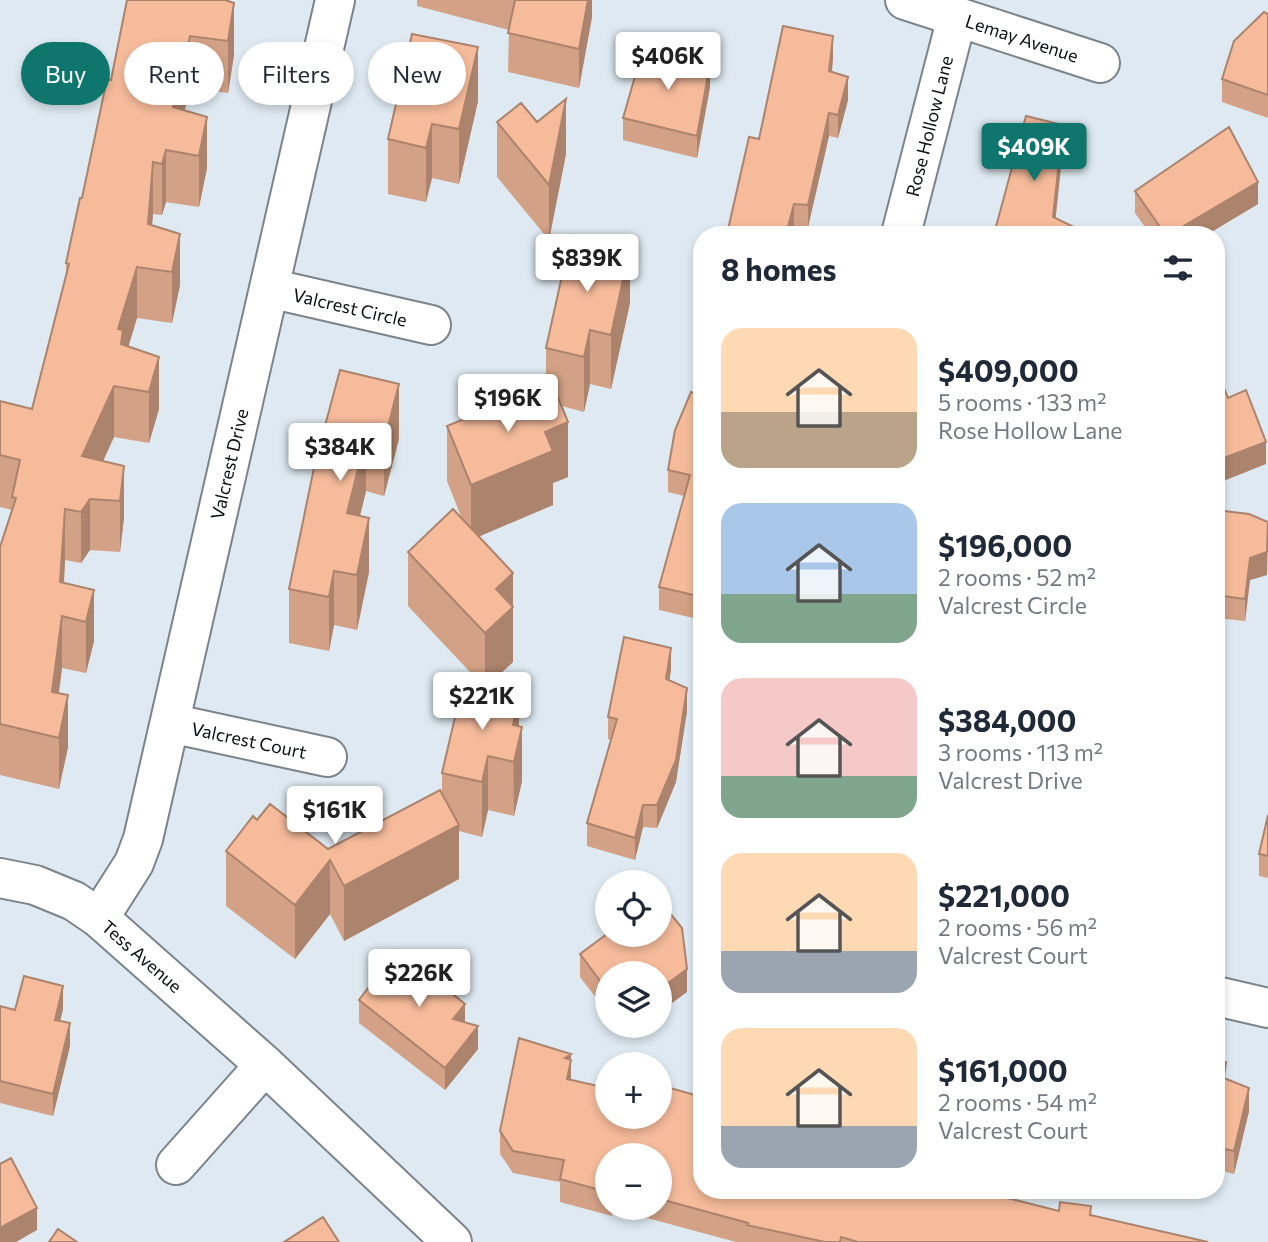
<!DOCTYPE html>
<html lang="en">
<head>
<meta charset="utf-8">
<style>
	:root { --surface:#fff; --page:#f2f2f3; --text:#1f2937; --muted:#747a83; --accent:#0f766e }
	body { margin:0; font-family:Commissioner,sans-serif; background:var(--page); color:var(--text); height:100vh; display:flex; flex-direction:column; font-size:26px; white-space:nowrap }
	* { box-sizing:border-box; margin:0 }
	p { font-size:23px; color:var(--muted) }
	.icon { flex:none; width:38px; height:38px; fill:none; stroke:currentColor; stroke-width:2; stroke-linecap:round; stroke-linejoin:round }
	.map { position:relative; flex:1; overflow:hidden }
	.side { position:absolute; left:693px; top:226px; width:532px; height:973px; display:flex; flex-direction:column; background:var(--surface); border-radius:28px; box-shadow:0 4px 10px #0003 }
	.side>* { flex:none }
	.guide { position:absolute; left:21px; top:42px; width:567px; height:63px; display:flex; gap:14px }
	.fabs { position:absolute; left:595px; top:870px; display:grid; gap:14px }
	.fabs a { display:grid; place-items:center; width:77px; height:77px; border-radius:50%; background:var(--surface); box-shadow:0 4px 10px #0003; font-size:35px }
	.price { position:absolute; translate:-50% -60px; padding:0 16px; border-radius:7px; background:#fff; color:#222; font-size:23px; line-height:46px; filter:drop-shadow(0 2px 4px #0008) }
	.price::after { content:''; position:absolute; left:50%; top:42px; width:21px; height:16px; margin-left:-10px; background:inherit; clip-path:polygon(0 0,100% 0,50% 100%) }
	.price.current { background:var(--accent); color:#fff }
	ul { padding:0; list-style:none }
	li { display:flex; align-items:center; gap:21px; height:175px; padding:0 28px }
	li span { display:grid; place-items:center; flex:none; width:196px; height:140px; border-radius:21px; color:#555 }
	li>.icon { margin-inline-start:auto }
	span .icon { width:84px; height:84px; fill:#fffc; stroke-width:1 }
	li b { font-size:30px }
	h2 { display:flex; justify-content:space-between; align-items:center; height:84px; padding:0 28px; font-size:30px }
	.tag { padding:0 24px; border-radius:32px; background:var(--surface); box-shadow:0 4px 10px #0003; font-size:24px; line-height:63px }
	.tag.current { background:var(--accent); color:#fff }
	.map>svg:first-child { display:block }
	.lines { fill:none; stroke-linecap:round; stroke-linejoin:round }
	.street-casing { stroke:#7b848b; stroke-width:42 }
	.street { stroke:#fff; stroke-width:38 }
	.wall { fill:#d3a185; fill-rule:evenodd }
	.shaded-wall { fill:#ac836c }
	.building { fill:#f5bb9b; stroke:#ac836c; stroke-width:2 }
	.labels { text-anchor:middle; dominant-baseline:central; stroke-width:5; stroke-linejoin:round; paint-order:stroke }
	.street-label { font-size:18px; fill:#0b0f11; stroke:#fff }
</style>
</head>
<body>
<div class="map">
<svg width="1268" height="1242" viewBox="0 0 1268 1242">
	<rect width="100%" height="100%" fill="#dee9f1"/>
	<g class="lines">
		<defs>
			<path id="street" d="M905 0 1100 63
				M901 234 957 17
				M269 288 431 325
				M170 723 327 757
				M0 878 35 885 74 901 99 918 265 1065 452 1242
				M99 918 134 863 143 839 335 0
				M1216 996 1268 1008
				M176 1165 265 1065"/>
		</defs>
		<use href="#street" class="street-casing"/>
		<use href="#street" class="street"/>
	</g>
	<path class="wall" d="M225 0 234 55 228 93 190 88 184 110 207 168 199 207 166 202 162 215 153 214 152 225 180 285 172 323 137 318 128 347 159 409 149 443 114 437 103 461 124 466V517L120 552 90 550 81 563 65 560 64 583 94 590V641L86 673 62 668 59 693 68 747 59 789 0 775V547L12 512V510L0 507V401L32 409 66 278V263L111 80Z
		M417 0H592V17L579 88 508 72 509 30 417 6Z
		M1268 14V118L1222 102V79Z
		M833 58 832 72 848 100 838 138 829 136 808 227 794 226 792 234H727L759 139Z
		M710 87 697 158 623 140V118Z
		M478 101 459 184 432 178 426 202 388 194V139Z
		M497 122H537L566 154 549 240 497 177Z
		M1135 191 1258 204 1208 234H1150L1135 213Z
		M630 303 611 389 590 384 584 412 562 406 568 477 553 483V505L479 536 513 573V662L485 688 519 726 522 781 514 816 488 810 482 837 459 831V879L344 941 330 914 295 959 226 906V851L257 820 328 849 442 793V773L485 688 408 606V552L462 519 447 481V426L546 385V348Z
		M340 370 399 439 384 496 366 491 360 516 369 572 357 630 334 625 329 651 289 643V589Z
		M702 396V620L659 610V587L684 496 668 492V470Z
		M1216 510 1267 575 1250 580 1245 621 1216 618Z
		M671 670 669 681 687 711 676 782 657 828 643 827 635 860 587 846V823L611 740 608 739V717Z
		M1268 815V878L1259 876V854Z
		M580 954 687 992 607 973V1012L580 977Z
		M359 1000 465 1022 478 1049 445 1090 359 1023Z
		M0 1006 15 1010 63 1009 60 1021 70 1046 53 1116 0 1103Z
		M618 1026H641L626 1036Z
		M571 1054V1079L702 1190H991L990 1194 1059 1211 1091 1215 1208 1242H736L614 1209 612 1216 560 1202V1182L513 1173 500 1154V1131ZM607 1155H660V1208H607Z
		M1216 1060 1226 1079 1249 1111 1234 1174 1216 1169Z"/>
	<path class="shaded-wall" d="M588 0H592V17L579 88V49Z
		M234 3V55L228 93V41Z
		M190 36V88L175 152 173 107Z
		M833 36V58L829 93V71Z
		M478 47V101L459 184V129Z
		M710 64V87L697 158V136Z
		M848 77V100L838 138V115Z
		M566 99V154L549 240V185Z
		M829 113V136L808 227V205Z
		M207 117V168L199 207V156Z
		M432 124V178L426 202V148Z
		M1063 125V148L1054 234 1053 217Z
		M166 150V202L162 215V164Z
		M153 162V214L148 269V224Z
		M1258 182V204L1208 234H1170Z
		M794 204V226L792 234H786Z
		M180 234V285L172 323V272Z
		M630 248V303L611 389V335Z
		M137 267V318L123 364 118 329Z
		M590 330V384L584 412V357Z
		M159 357V409L149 443V392Z
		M399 384V439L384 496V442Z
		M114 386V437L82 507V456Z
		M568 422V477L553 483V505L471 540V485L545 432Z
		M366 437V491L347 568V513Z
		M1266 442V464L1216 484V461Z
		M124 466V517L120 552V501Z
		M90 499V550L81 563V512Z
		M65 509V560L61 630 62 616V668L53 736 52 692Z
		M369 518V572L357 630V575Z
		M1268 538 1267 575 1250 580 1245 621V599L1250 558Z
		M334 571V625L329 651V597Z
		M513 573V662L485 688V633L496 589Z
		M94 590V641L86 673V622Z
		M671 648V670L666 702V679Z
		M687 688V711L676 782 657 828V805Z
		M68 695V747L59 789V738Z
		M519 696V739L522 727V781L514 816 513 725Z
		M488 756V810L482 837V782Z
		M643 805V827L635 860V838Z
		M459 825V879L344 941V886Z
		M330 860V914L295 959V905Z
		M687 969V992L660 1012V989Z
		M63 986V1009L55 1042V1020Z
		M465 1004V1026L453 1019Z
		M70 1023V1046L53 1116V1094Z
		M478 1026V1049L445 1090V1068Z
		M626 1026H641L626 1036Z
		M571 1054V1082L567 1101 565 1058Z
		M1249 1088V1111L1234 1174V1151Z
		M37 1208V1230L16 1242H0V1228Z"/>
	<path class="building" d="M127 0H225L234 3 228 41 190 36 173 107 207 117 199 156 166 150 162 164 153 162 148 224 180 234 172 272 137 267 118 329 123 330 121 344 159 357 149 392 114 386 82 456 124 466 120 501 90 499 81 512 65 509 60 582 94 590 86 622 62 616 52 692 68 695 59 738 0 724V547L16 498 12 497 20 460 0 455V401L32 409 69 264 66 263 80 198H82L107 79 111 80Z
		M515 0H588L579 49 508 33Z
		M1264 12 1268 14V95L1222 79 1234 41Z
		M783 26 833 36 829 71 848 77 838 115 829 113 808 205 794 204 786 234H727L749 137 759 139Z
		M412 34 478 47 459 129 432 124 426 148 388 139Z
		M643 49 710 64 697 136 623 118Z
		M566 99 549 185 497 122 521 103 537 122Z
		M1026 116 1063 125 1053 217 1078 229 1077 234H994Z
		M1229 127 1258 182 1170 234H1165L1135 191Z
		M571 235 630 248 611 335 590 330 584 357 546 348Z
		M1216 368 1228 398 1246 390 1266 442 1216 461Z
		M340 370 399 384 384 442 366 437 347 513 369 518 357 575 334 571 329 597 289 589 315 463Z
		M552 383 568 422 545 432 553 451 471 485 447 426Z
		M691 392 702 396V597L659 587 690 475 668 470 675 430Z
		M453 509 513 573 496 589 513 607 485 633 408 552Z
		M1216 510 1249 514 1268 522 1267 552 1250 558 1245 599 1216 595Z
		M624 637 671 648 666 679 687 688 676 760 657 805H643L635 838 587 823 617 719 608 717Z
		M463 683 519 696 513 725 522 727 514 762 488 756 482 782 442 773Z
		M440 790 459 825 344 886 330 860 295 905 226 851 253 816 257 820 270 804 328 849Z
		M1268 815V856L1259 854Z
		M660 901 682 928 687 969 660 989V973H607V990L580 954 607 934H660Z
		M397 950 465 1004 453 1019 478 1026 445 1068 359 1000Z
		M24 976 63 986 55 1020 70 1023 53 1094 0 1081V1006L15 1010Z
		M519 1038 571 1054 565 1058 571 1060 567 1079 607 1088V1116H660V1085L702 1097V1190H985L984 1192 1059 1211 1060 1202 1091 1206 1090 1215 1208 1242H858L841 1237 840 1242H825L747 1225 748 1223 660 1199V1155H607V1192L560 1179 564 1160 513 1151 500 1131Z
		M1216 1060 1226 1062 1224 1078 1249 1088 1234 1151 1216 1147Z
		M11 1158 37 1208 0 1228V1164Z
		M323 1217 339 1242H284Z
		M58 1229 77 1242H49Z"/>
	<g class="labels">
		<g class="street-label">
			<text transform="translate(1022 38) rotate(18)">Lemay Avenue</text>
			<text transform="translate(929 126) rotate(-76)">Rose Hollow Lane</text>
			<text transform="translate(350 307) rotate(13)">Valcrest Circle</text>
			<text transform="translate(229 464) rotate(-77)">Valcrest Drive</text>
			<text transform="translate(249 740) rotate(12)">Valcrest Court</text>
			<text transform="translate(142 956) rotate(41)">Tess Avenue</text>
		</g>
	</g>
</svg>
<div class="fabs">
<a><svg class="icon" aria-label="locate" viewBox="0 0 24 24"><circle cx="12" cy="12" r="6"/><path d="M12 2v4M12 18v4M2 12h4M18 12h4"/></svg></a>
<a><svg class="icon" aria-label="layers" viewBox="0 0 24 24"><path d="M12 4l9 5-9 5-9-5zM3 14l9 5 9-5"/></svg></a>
<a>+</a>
<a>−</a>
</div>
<b class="price" style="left:668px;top:92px">$406K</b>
<b class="price current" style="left:1034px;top:183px">$409K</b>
<b class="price" style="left:587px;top:294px">$839K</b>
<b class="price" style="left:508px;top:434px">$196K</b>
<b class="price" style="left:340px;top:483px">$384K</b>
<b class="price" style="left:482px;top:732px">$221K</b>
<b class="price" style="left:335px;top:846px">$161K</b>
<b class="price" style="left:419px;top:1009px">$226K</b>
<div class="guide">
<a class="tag current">Buy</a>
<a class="tag">Rent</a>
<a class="tag">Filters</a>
<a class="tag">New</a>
</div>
<section class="side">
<h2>8 homes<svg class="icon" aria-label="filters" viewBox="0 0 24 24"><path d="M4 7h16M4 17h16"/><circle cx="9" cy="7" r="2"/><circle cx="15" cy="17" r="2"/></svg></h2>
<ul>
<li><span style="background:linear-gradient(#ffd9b3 60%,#b9a48a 0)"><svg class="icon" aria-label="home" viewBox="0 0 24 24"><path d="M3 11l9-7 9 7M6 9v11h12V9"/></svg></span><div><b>$409,000</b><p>5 rooms · 133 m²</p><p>Rose Hollow Lane</p></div></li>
<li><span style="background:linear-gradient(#a9c7e8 65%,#7fa58c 0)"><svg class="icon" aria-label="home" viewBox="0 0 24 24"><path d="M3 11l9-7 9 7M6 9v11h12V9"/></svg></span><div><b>$196,000</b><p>2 rooms · 52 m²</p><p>Valcrest Circle</p></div></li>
<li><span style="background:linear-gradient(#f6c9c9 70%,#7fa58c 0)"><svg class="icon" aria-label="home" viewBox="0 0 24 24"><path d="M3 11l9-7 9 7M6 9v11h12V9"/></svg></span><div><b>$384,000</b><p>3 rooms · 113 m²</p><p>Valcrest Drive</p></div></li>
<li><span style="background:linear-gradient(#ffd9b3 70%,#9aa5b1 0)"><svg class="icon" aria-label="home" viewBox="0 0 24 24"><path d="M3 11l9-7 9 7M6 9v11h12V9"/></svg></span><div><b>$221,000</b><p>2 rooms · 56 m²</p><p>Valcrest Court</p></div></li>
<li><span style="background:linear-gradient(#ffd9b3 70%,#9aa5b1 0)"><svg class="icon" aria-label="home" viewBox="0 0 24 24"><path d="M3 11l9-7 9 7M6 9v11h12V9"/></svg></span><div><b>$161,000</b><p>2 rooms · 54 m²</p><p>Valcrest Court</p></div></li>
</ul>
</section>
</div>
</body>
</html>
